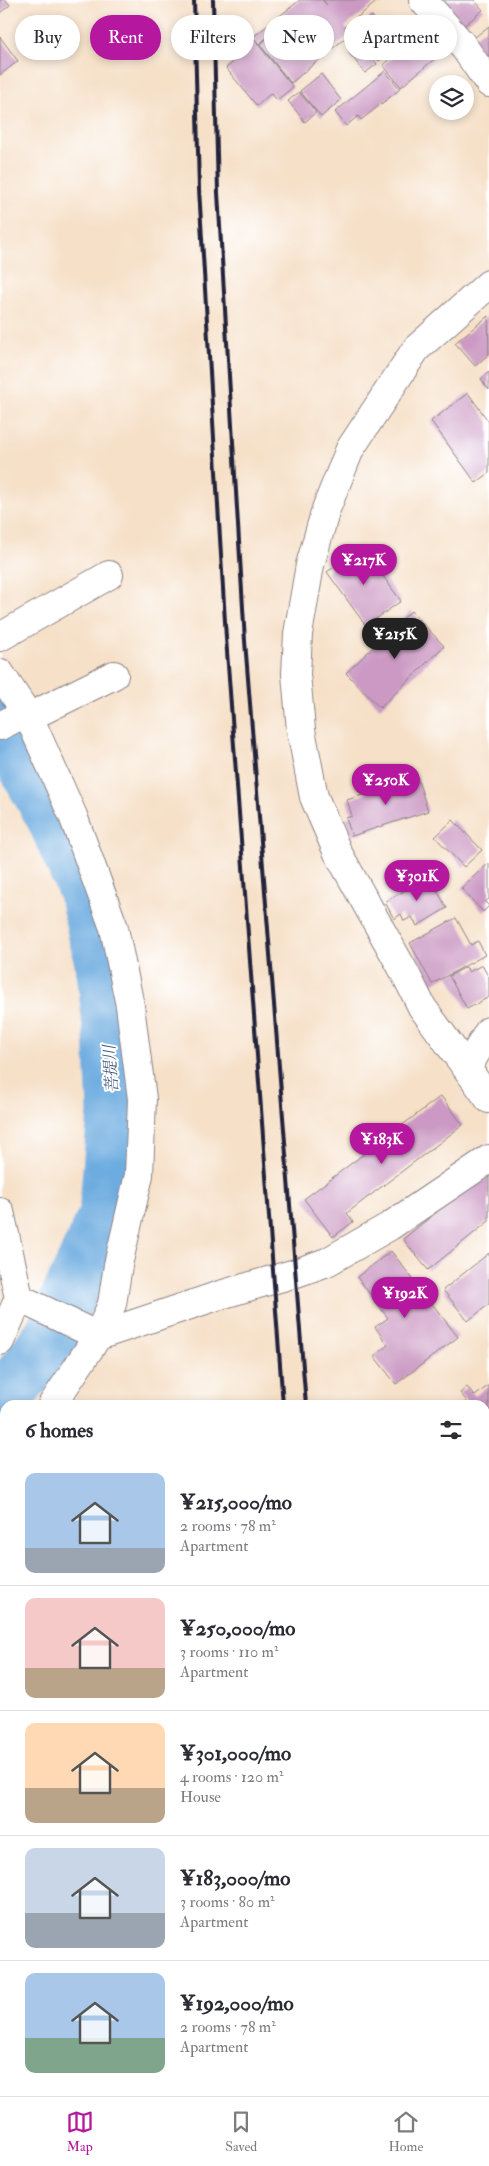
<!DOCTYPE html>
<html lang="en">
<head>
<meta charset="utf-8">
<style>
	:root { --surface:#fff; --page:#f7f7f7; --text:#2b2b33; --muted:#7c7c81; --line:#e1e1e2; --accent:#b5179e }
	body { margin:0; font-family:"IM FELL Double Pica","Noto Serif JP",serif; background:var(--page); color:var(--text); height:100vh; display:flex; flex-direction:column; font-size:19px; white-space:nowrap }
	* { box-sizing:border-box; margin:0 }
	p { font-size:16px; color:var(--muted) }
	.icon { flex:none; width:28px; height:28px; fill:none; stroke:currentColor; stroke-width:2; stroke-linecap:round; stroke-linejoin:round }
	.map { position:relative; flex:1; overflow:hidden }
	.side { position:absolute; left:0px; top:1400px; width:490px; height:696px; display:flex; flex-direction:column; background:var(--surface); border-radius:15px 15px 0 0; box-shadow:0 2px 8px #0003 }
	.side>* { flex:none }
	.banner { position:absolute; left:15px; top:15px; width:460px; height:45px; display:flex; gap:10px }
	.fabs { position:absolute; left:429px; top:75px; display:grid; gap:10px }
	.fabs a { display:grid; place-items:center; width:45px; height:45px; border-radius:50%; background:var(--surface); box-shadow:0 2px 8px #0003; font-size:25px }
	.price { position:absolute; translate:-50% -42px; padding:0 11px; border-radius:18px; background:var(--accent); color:#fff; font-size:16px; line-height:32px; filter:drop-shadow(0 1px 2px #0008) }
	.price::after { content:''; position:absolute; left:50%; top:30px; width:15px; height:11px; margin-left:-8px; background:inherit; clip-path:polygon(0 0,100% 0,50% 100%) }
	.price.current { background:#222; color:#fff }
	ul { padding:0; list-style:none }
	li { display:flex; align-items:center; gap:15px; height:125px; padding:0 25px }
	li+li { border-top:1px solid var(--line) }
	li span { display:grid; place-items:center; flex:none; width:140px; height:100px; border-radius:10px; color:#555 }
	li>.icon { margin-inline-start:auto }
	span .icon { width:60px; height:60px; fill:#fffc; stroke-width:1 }
	li b { font-size:21px }
	h2 { display:flex; justify-content:space-between; align-items:center; height:60px; padding:0 25px; font-size:21px }
	.chip { padding:0 18px; border-radius:22px; background:var(--surface); box-shadow:0 2px 8px #0003; font-size:18px; line-height:45px }
	.chip.current { background:var(--accent); color:#fff }
	.dock { display:flex; justify-content:space-around; align-items:center; height:70px; border-top:1px solid var(--line); background:var(--surface); font-size:14px; color:var(--muted) }
	.dock a { display:grid; justify-items:center; gap:2px }
	.dock .current { color:var(--accent) }
	.map>svg:first-child { display:block }
	.lines { fill:none; stroke-linecap:round; stroke-linejoin:round }
	.river { stroke:#6dace0; stroke-width:55 }
	.building { fill:#cb99c3 }
	.minor-casing { stroke:#8c8182; stroke-width:30 }
	.minor { stroke:#fff; stroke-width:28 }
	.rail { stroke:#22223b; stroke-width:4 }
	.labels { text-anchor:middle; dominant-baseline:central; stroke-width:4; stroke-linejoin:round; paint-order:stroke }
	.water-label { font-size:16px; font-style:italic; fill:#40597d; stroke:#fff }
</style>
</head>
<body>
<div class="map">
<svg width="489" height="2096" viewBox="0 0 489 2096">
	<rect width="100%" height="100%" fill="#fff"/>
	<filter id="ink" filterUnits="userSpaceOnUse"><feTurbulence type="fractalNoise" baseFrequency=".02" numOctaves="2"/><feDisplacementMap in="SourceGraphic" scale="10" xChannelSelector="R" yChannelSelector="G"/><feConvolveMatrix kernelMatrix="1 2 1 2 8 2 1 2 1" color-interpolation-filters="sRGB"/></filter>
	<filter id="wash" filterUnits="userSpaceOnUse"><feTurbulence type="fractalNoise" baseFrequency=".0096" numOctaves="4" result="noise"/><feDisplacementMap in="SourceGraphic" scale="20" xChannelSelector="R" yChannelSelector="G"/><feGaussianBlur stdDeviation="1.12" result="paint"/><feColorMatrix in="noise" values="0 0 0 0 0 0 0 0 0 0 0 0 0 0 0 0 0 1.4 0 .05"/><feComposite in="paint" operator="in"/></filter>
	<g filter="url(#wash)">
		<rect width="100%" height="100%" fill="#f6e0c8"/>
		<g class="lines">
			<path class="river" d="M0 727 20 757 54 818 86 892 104 971 111 1035 115 1112 106 1215 51 1336 0 1406"/>
		</g>
		<g id="blocks">
			<path class="building" d="M0 0H6L10 5 0 13Z
				M300 0H322L327 5 323 0H379L345 27 350 34 291 83 260 45 275 31 259 44 253 37Z
				M439 0H474L483 10 461 28Z
				M372 16 397 45 379 61 354 31Z
				M427 18 451 45 401 87 383 65 403 49 399 45 420 27 418 25Z
				M489 26V55L483 59 469 42Z
				M0 37 18 61 0 75Z
				M252 37 293 87 277 100 271 93 257 106 226 68 237 59 232 53Z
				M360 44 377 64 365 73 349 53Z
				M385 71 400 89 361 120 358 116 346 126 335 112Z
				M321 74 341 100 321 117 300 91Z
				M299 92 316 112 305 122 288 101Z
				M488 316 489 354 475 366 455 343Z
				M489 372V390L481 379Z
				M468 393 489 422V473L476 483 431 421Z
				M362 547 401 601 366 626 327 572Z
				M411 611 444 646 380 708 346 673Z
				M417 777 428 811 352 836 346 818 352 816 347 800Z
				M453 820 482 850 464 867 435 837Z
				M489 863V899L485 902 489 906 483 912 461 888Z
				M429 876 447 908 417 926 412 917 404 921 401 914 394 919 385 902Z
				M456 918 471 945 478 941 485 955 432 984 410 943Z
				M482 965 489 978V997L467 1009 449 976 466 967 469 972Z
				M441 1096 463 1125 347 1213 353 1222 333 1237 304 1199Z
				M489 1170V1221L428 1270 403 1239Z
				M391 1251 458 1337 396 1384 374 1356 388 1345 375 1327 388 1318 357 1277Z
				M489 1253V1304L468 1321 443 1290Z
				M489 1385V1446L485 1449V1405H462L467 1401 460 1393 467 1387 475 1396Z
				M489 1486V1526L486 1529 485 1490Z"/>
		</g>
	</g>
	<g filter="url(#ink)">
		<use href="#blocks" fill-opacity="0" stroke="#8c8182" stroke-width="1"/>
		<g class="lines">
			<defs>
				<path id="minor" d="M423 0 461 43 489 83
					M489 284 416 349 350 449 326 509 310 565 298 634 296 674 301 730 314 797 338 853 405 973 422 1007 489 1099
					M0 637 109 575
					M0 673 29 717 73 816 114 928 130 1006 142 1099 139 1175 118 1265 112 1304 98 1336 52 1405
					M29 717 114 675
					M0 726 27 712
					M467 1068 489 1031
					M0 1212 19 1298 0 1341
					M19 1298 98 1336 220 1295 296 1273 327 1262 390 1226 489 1159
					M0 1454 5 1449
					M0 1601 5 1608
					M485 1663 489 1668
					M0 2081 5 2077"/>
			</defs>
			<use href="#minor" class="minor-casing"/>
			<use href="#minor" class="minor"/>
			<path class="rail" d="M194 0 199 189 226 638 283 1405
				M213 0 218 193 245 641 306 1405
				M327 2091V2096
				M353 2091V2096"/>
		</g>
	</g>
	<g class="labels">
		<g class="water-label">
			<text transform="translate(111 1069) rotate(-94)">菩提川</text>
		</g>
	</g>
</svg>
<div class="fabs">
<a><svg class="icon" aria-label="layers" viewBox="0 0 24 24"><path d="M12 4l9 5-9 5-9-5zM3 14l9 5 9-5"/></svg></a>
</div>
<b class="price" style="left:364px;top:586px">¥217K</b>
<b class="price current" style="left:395px;top:660px">¥215K</b>
<b class="price" style="left:386px;top:806px">¥250K</b>
<b class="price" style="left:417px;top:902px">¥301K</b>
<b class="price" style="left:382px;top:1165px">¥183K</b>
<b class="price" style="left:405px;top:1319px">¥192K</b>
<div class="banner">
<a class="chip">Buy</a>
<a class="chip current">Rent</a>
<a class="chip">Filters</a>
<a class="chip">New</a>
<a class="chip">Apartment</a>
</div>
<section class="side">
<h2>6 homes<svg class="icon" aria-label="filters" viewBox="0 0 24 24"><path d="M4 7h16M4 17h16"/><circle cx="9" cy="7" r="2"/><circle cx="15" cy="17" r="2"/></svg></h2>
<ul>
<li><span style="background:linear-gradient(#a9c7e8 75%,#9aa5b1 0)"><svg class="icon" aria-label="home" viewBox="0 0 24 24"><path d="M3 11l9-7 9 7M6 9v11h12V9"/></svg></span><div><b>¥215,000/mo</b><p>2 rooms · 78 m²</p><p>Apartment</p></div></li>
<li><span style="background:linear-gradient(#f6c9c9 70%,#b9a48a 0)"><svg class="icon" aria-label="home" viewBox="0 0 24 24"><path d="M3 11l9-7 9 7M6 9v11h12V9"/></svg></span><div><b>¥250,000/mo</b><p>3 rooms · 110 m²</p><p>Apartment</p></div></li>
<li><span style="background:linear-gradient(#ffd9b3 65%,#b9a48a 0)"><svg class="icon" aria-label="home" viewBox="0 0 24 24"><path d="M3 11l9-7 9 7M6 9v11h12V9"/></svg></span><div><b>¥301,000/mo</b><p>4 rooms · 120 m²</p><p>House</p></div></li>
<li><span style="background:linear-gradient(#c9d6e8 65%,#9aa5b1 0)"><svg class="icon" aria-label="home" viewBox="0 0 24 24"><path d="M3 11l9-7 9 7M6 9v11h12V9"/></svg></span><div><b>¥183,000/mo</b><p>3 rooms · 80 m²</p><p>Apartment</p></div></li>
<li><span style="background:linear-gradient(#a9c7e8 65%,#7fa58c 0)"><svg class="icon" aria-label="home" viewBox="0 0 24 24"><path d="M3 11l9-7 9 7M6 9v11h12V9"/></svg></span><div><b>¥192,000/mo</b><p>2 rooms · 78 m²</p><p>Apartment</p></div></li>
</ul>
</section>
</div>
<nav class="dock">
<a class="current"><svg class="icon" aria-label="map" viewBox="0 0 24 24"><path d="M3 6l6-2 6 2 6-2v14l-6 2-6-2-6 2zM9 4v14M15 6v14"/></svg>Map</a>
<a><svg class="icon" aria-label="saved" viewBox="0 0 24 24"><path d="M7 4h10v16l-5-4-5 4z"/></svg>Saved</a>
<a><svg class="icon" aria-label="home" viewBox="0 0 24 24"><path d="M3 11l9-7 9 7M6 9v11h12V9"/></svg>Home</a>
</nav>
</body>
</html>
